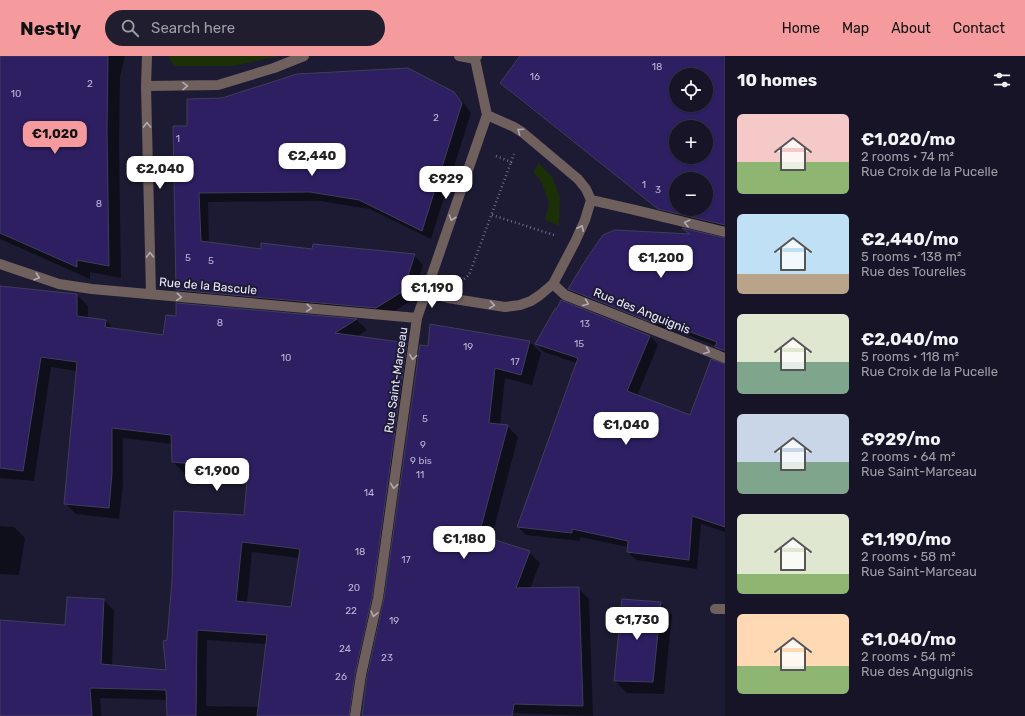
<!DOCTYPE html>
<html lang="en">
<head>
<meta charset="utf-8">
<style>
	:root { --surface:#161426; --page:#1f1d2e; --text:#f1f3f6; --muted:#9e9ea7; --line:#353343; --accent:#f59b9d }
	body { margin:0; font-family:Rubik,sans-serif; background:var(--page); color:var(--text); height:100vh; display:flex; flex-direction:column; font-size:15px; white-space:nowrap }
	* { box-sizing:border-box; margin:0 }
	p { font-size:13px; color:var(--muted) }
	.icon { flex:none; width:22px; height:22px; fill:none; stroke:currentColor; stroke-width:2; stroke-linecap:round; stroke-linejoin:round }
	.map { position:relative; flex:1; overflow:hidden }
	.panel { display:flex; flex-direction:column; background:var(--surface); width:300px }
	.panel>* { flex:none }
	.controls { position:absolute; left:669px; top:12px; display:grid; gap:8px }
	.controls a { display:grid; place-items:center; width:44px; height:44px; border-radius:50%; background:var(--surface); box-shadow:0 1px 3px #0004,0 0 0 1px var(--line); font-size:20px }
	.price { position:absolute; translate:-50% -34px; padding:0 9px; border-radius:8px; background:#fff; color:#222; font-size:13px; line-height:26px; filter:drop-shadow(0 1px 2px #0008) }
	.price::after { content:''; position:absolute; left:50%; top:24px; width:12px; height:9px; margin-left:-6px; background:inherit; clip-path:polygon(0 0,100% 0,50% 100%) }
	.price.on { background:var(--accent); color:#111 }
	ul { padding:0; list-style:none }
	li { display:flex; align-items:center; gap:12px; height:100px; padding:0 12px }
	li span { display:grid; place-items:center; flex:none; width:112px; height:80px; border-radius:6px; color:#555 }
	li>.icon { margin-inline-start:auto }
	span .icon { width:48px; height:48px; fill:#fffc; stroke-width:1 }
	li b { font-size:17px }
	h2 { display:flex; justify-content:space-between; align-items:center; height:48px; padding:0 12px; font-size:17px }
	header { display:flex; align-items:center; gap:24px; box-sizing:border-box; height:56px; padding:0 20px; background:var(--accent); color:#111 }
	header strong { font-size:19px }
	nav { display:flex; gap:22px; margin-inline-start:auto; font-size:14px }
	.search { width:280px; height:36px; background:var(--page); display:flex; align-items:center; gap:10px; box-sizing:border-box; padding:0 14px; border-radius:22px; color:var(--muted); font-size:15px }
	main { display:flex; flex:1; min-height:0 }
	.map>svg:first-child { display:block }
	.green { fill:#1b3006 }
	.shadow { fill:#0007; fill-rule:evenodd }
	.building { fill:#2e1f63; stroke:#403e59; fill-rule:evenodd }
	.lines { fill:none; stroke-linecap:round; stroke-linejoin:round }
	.path { stroke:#706f84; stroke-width:2.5; stroke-dasharray:1 3; stroke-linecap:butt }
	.service { stroke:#6f605d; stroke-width:10 }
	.minor { stroke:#6f605d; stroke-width:10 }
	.oneway { stroke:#b2abb3 }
	.labels { text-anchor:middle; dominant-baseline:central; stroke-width:4; stroke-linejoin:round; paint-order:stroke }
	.number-label { font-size:10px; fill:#bab6d4 }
	.street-label { font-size:12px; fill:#e8e8f9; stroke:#1d1b33 }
</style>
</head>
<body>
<header>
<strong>Nestly</strong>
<div class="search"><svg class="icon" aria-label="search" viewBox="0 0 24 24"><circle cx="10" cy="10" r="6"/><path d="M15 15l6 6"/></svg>Search here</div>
<nav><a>Home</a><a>Map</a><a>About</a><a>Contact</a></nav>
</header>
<main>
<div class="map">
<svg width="725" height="660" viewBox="0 0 725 660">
	<rect width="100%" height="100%" fill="#1d1b33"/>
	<path class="green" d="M169 0H279L234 10H174L169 3Z
		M539 107 553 122 560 142 559 170 545 164 549 147 541 125 533 116Z"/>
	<path class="shadow" d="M0 0H125L120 21 119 88 121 222 90 216V223L0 183Z
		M521 0H725V175L668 161 510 36 502 27ZM676 19H706V49H676ZM676 71H706V101H676ZM676 123H706V153H676Z
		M453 36 463 46 471 57 431 183 370 153 320 145 208 146 209 187 262 194 414 199 423 209 412 244 385 261 186 243 177 234 188 71Z
		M685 174 725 183V300L717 290 666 271 664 276 578 242 570 233 691 179Z
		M0 230 77 239 88 250V262L106 265 114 273 164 280 177 261V248L357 264 367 274 356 281 406 288 417 299 382 550 384 551 429 291 431 269 530 286 541 297 532 329 505 322 500 369 507 370 518 381 491 484 529 496 540 507 530 533 578 532 589 543 593 660 395 653V660H363L368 622H366L360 660H167V644L100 642 101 660H0V565L66 570 104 544 114 555 112 610 167 615 168 585 245 460 248 422 184 417 173 406 172 388 123 382V428L119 463 76 458 65 447 77 315 51 311 34 425 0 422ZM252 496 299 502 292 552 247 547ZM207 584 267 588 259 651 206 650Z
		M562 246 650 280 658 289 637 340 690 360 725 309V476L701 468 697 513 636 504 628 496V491L580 481V485L526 479 518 471 577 307 544 296 536 288Z
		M0 470 14 471 25 482 19 519 0 518Z
		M661 547 672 559 664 638 627 637 615 625Z"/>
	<path class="building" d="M0 0H108L107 74 109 210 77 204V211L0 177Z
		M520 0H725V169L658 153 500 27ZM676 19H706V49H676ZM676 71H706V101H676ZM676 123H706V153H676Z
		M408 12 454 36 462 47 422 175 359 144 310 136 199 137 201 185 261 193V187L312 193 313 188 415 198 403 235 376 252 176 234 173 70H187V43L222 42 297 18Z
		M682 172 725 182V295L715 291 717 286 685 274 658 263 655 268 568 233 587 202 603 179 615 174 690 178Z
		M0 230 77 238V260L106 264 105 271 163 279 166 259 176 260V247L357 263 335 277 407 287 372 541 355 618 349 660H257L267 579 197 574 196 660H167L166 634 90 632 92 660H0V564L65 569 67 541 104 543 101 608 166 614 163 585 167 584 172 525 174 455 244 459 248 413 172 406 171 379 112 372V417L109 452 64 448 77 306 41 301 23 415 0 412ZM242 486 300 493 291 551 236 545Z
		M561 244 650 280 627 335 690 359 711 303 725 308V471L692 460 689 504 627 496 628 485 572 473V477L517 471 578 302 535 288 555 253 557 252Z
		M430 268 530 285 521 319 495 312 489 367 508 369 479 479 530 495 516 532 579 531 583 650 514 648 512 660H362L367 620 384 543 420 289 428 290Z
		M622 543 661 546 653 626 614 625Z"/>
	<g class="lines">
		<path class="path" d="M496 100 511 106 514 98
			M492 159 554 179
			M464 223 469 219 511 106"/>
		<path class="service" d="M715 553H725"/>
		<path class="minor" d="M147 0 146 30 151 238
			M459 0 475 3
			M146 30 218 29 274 12 304 0
			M591 144 635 154 725 176
			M0 208 59 228 92 233 417 262
			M553 228 565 239 725 302
			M427 236 448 242 505 251 520 249 531 245 540 239 553 228 575 186 585 164 591 144 586 133 578 123 522 76 514 71 487 59
			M355 660 361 619 378 542 417 262 487 59 475 3 477 0"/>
	</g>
	<defs><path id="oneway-chevron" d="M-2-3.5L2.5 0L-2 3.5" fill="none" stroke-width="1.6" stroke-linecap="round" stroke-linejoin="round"/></defs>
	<g class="oneway">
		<use href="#oneway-chevron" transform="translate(185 30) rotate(-1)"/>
		<use href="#oneway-chevron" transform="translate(147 69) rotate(-91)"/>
		<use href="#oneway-chevron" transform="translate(520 75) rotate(-146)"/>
		<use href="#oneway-chevron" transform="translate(452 162) rotate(109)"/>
		<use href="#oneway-chevron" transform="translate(687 167) rotate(-166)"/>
		<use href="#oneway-chevron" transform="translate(581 172) rotate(-65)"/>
		<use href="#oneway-chevron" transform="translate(150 199) rotate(-91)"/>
		<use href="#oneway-chevron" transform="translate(37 221) rotate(18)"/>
		<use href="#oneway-chevron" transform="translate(179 241) rotate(5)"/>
		<use href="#oneway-chevron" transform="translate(586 247) rotate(22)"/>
		<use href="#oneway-chevron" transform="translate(492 249) rotate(8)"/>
		<use href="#oneway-chevron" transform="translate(309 252) rotate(5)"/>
		<use href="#oneway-chevron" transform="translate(707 295) rotate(22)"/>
		<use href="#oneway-chevron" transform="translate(413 301) rotate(98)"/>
		<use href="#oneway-chevron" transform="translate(394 430) rotate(98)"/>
		<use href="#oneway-chevron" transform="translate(374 558) rotate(103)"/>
	</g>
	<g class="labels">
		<g class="number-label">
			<text x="657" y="11">18</text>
			<text x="535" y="21">16</text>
			<text x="90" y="28">2</text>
			<text x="16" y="38">10</text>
			<text x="436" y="62">2</text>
			<text x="178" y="83">1</text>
			<text x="644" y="129">1</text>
			<text x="658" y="134">3</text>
			<text x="99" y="148">8</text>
			<text x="188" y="202">5</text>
			<text x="211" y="205">5</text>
			<text x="220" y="267">8</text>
			<text x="585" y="268">13</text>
			<text x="579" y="288">15</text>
			<text x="468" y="291">19</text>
			<text x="286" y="302">10</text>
			<text x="515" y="306">17</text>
			<text x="425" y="363">5</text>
			<text x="423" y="389">9</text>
			<text x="421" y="405">9 bis</text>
			<text x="420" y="419">11</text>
			<text x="369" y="437">14</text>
			<text x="360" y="496">18</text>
			<text x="406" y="504">17</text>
			<text x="354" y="532">20</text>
			<text x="351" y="555">22</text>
			<text x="394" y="565">19</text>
			<text x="345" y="593">24</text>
			<text x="387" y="602">23</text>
			<text x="341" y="621">26</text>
		</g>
		<g class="street-label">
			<text transform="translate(208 230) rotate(5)">Rue de la Bascule</text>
			<text transform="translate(642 255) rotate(22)">Rue des Anguignis</text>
			<text transform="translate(396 324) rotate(-82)">Rue Saint-Marceau</text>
		</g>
	</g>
</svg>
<div class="controls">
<a><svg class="icon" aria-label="locate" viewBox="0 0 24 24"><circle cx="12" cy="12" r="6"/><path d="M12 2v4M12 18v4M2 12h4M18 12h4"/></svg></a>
<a>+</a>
<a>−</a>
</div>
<b class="price on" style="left:55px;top:99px">€1,020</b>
<b class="price" style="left:312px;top:121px">€2,440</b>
<b class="price" style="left:160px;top:134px">€2,040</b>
<b class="price" style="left:446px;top:144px">€929</b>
<b class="price" style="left:661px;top:223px">€1,200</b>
<b class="price" style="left:432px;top:253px">€1,190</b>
<b class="price" style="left:626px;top:390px">€1,040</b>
<b class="price" style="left:217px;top:436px">€1,900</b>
<b class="price" style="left:464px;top:504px">€1,180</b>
<b class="price" style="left:637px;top:585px">€1,730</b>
</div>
<section class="panel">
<h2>10 homes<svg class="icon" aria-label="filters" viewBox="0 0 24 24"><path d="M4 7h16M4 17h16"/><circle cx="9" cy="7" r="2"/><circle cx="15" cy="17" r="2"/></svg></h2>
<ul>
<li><span style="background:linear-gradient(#f6c9c9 60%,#8fb573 0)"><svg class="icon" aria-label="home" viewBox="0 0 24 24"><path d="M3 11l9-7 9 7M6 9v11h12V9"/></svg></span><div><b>€1,020/mo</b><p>2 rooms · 74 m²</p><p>Rue Croix de la Pucelle</p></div></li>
<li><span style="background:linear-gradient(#bfe0f5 75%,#b9a48a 0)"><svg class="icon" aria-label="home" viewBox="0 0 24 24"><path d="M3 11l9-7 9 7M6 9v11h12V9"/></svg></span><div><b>€2,440/mo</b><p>5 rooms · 138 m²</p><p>Rue des Tourelles</p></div></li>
<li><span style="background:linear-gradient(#dfe7d0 60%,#7fa58c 0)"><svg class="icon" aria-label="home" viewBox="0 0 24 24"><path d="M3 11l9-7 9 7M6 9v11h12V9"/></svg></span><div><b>€2,040/mo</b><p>5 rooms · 118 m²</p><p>Rue Croix de la Pucelle</p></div></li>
<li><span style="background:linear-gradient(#c9d6e8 60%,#7fa58c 0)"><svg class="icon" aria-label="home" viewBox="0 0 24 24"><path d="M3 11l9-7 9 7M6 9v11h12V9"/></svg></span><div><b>€929/mo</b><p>2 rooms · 64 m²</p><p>Rue Saint-Marceau</p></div></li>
<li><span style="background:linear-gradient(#dfe7d0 75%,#8fb573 0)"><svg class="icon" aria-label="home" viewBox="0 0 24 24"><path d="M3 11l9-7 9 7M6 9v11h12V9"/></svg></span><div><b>€1,190/mo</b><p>2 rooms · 58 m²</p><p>Rue Saint-Marceau</p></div></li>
<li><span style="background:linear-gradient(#ffd9b3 65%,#8fb573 0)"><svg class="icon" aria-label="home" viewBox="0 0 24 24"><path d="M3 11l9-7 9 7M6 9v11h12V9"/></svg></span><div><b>€1,040/mo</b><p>2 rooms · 54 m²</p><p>Rue des Anguignis</p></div></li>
</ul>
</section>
</main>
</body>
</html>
